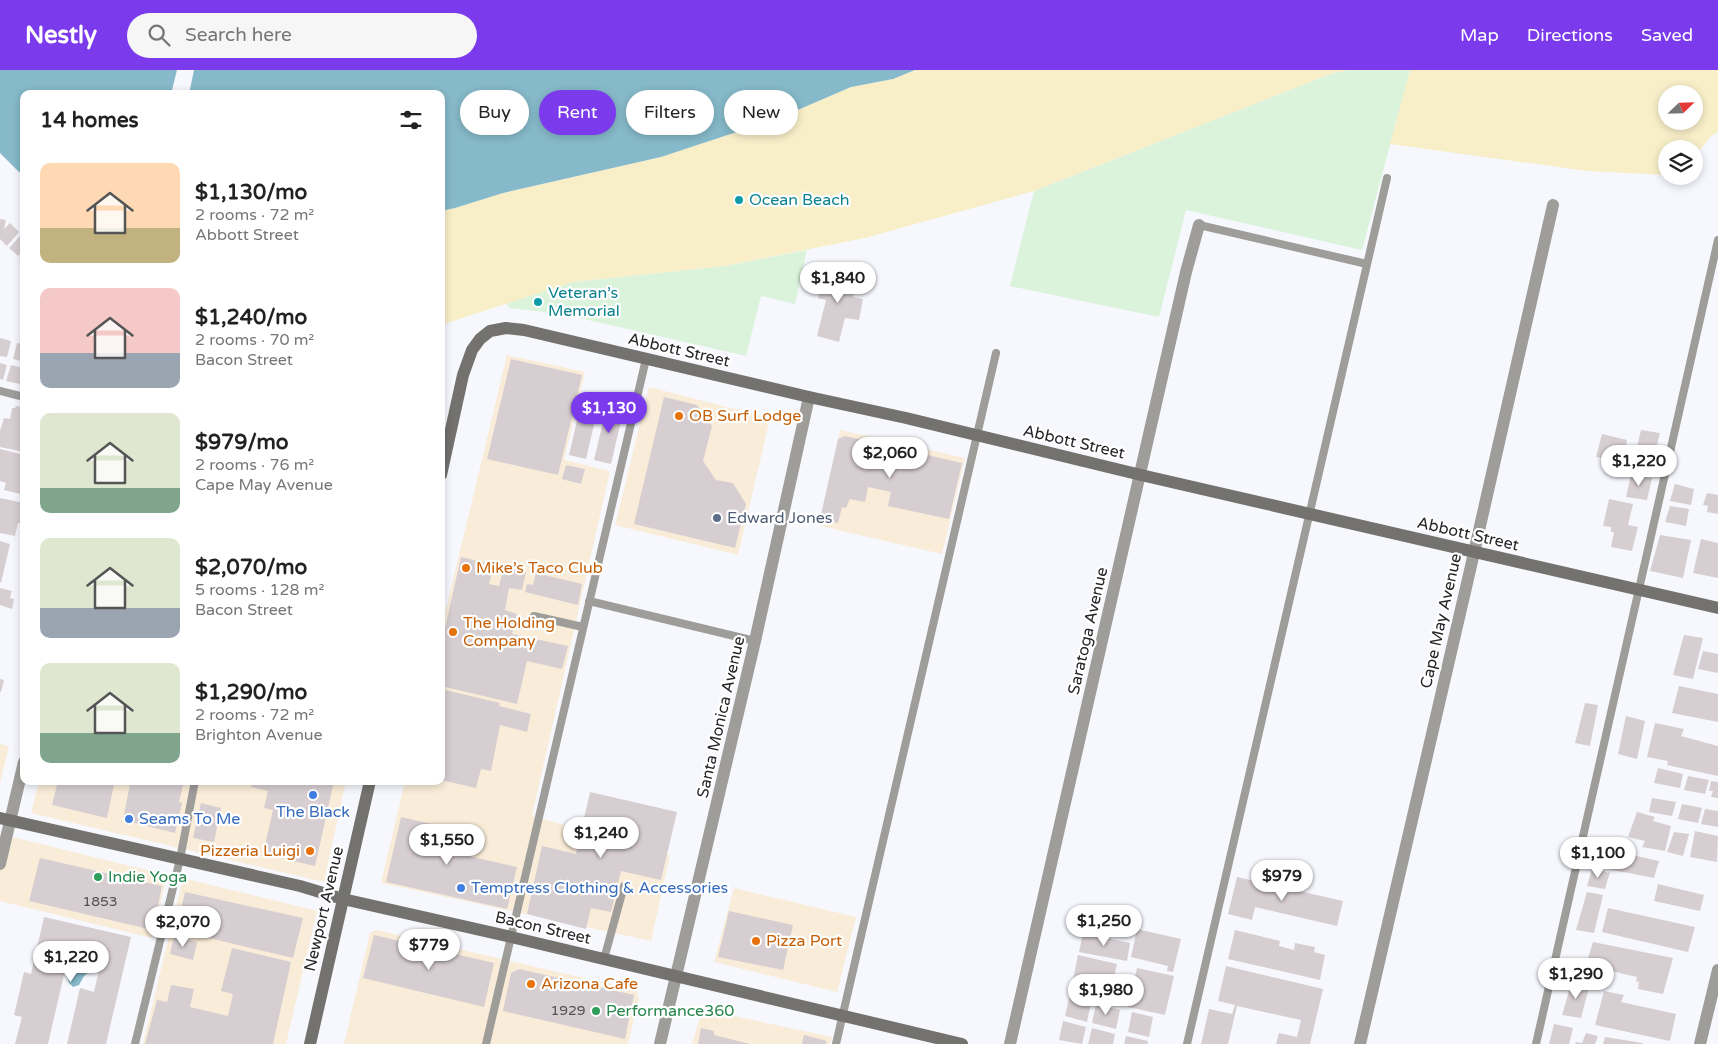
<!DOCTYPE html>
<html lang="en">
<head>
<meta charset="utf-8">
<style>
	:root { --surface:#fff; --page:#f6f6f6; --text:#222; --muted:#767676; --accent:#7c3aed }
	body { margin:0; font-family:"Varela Round",sans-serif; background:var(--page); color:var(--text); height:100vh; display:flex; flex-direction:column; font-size:19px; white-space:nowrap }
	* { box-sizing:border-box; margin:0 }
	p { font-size:16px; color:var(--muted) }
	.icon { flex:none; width:28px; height:28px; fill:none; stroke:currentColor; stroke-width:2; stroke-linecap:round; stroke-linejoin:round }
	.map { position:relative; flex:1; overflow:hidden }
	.panel { position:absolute; left:20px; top:20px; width:425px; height:695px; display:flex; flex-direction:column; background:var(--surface); border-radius:10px; box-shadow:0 2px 8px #0003 }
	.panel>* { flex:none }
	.top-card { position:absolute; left:460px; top:20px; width:475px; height:45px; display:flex; gap:10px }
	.needle { width:32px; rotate:67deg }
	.fabs { position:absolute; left:1658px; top:15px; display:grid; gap:10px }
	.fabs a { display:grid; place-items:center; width:45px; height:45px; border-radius:50%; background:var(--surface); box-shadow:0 2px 8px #0003; font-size:25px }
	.price { position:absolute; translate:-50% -42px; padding:0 11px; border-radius:18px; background:#fff; color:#222; font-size:16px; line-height:32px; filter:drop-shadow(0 1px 2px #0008) }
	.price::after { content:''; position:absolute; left:50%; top:30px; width:15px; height:11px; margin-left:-8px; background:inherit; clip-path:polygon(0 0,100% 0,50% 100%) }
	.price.selected { background:var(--accent); color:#fff }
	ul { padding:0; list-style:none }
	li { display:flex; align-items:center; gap:15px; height:125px; padding:0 20px }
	li span { display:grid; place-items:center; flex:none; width:140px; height:100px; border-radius:10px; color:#555 }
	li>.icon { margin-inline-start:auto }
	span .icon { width:60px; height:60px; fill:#fffc; stroke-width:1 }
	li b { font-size:21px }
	h2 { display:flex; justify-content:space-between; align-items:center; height:60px; padding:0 20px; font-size:21px }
	.tag { padding:0 18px; border-radius:22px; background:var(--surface); box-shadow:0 2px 8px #0003; font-size:18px; line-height:45px }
	.tag.selected { background:var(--accent); color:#fff }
	header { display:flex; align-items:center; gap:30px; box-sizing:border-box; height:70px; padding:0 25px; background:var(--accent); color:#fff }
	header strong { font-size:24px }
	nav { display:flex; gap:28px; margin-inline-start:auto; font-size:18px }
	.search { width:350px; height:45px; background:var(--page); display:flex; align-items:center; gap:12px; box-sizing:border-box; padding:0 18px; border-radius:28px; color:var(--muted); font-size:19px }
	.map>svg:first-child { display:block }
	.commercial { fill:#f9ecd8 }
	.green { fill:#dbf2db }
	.sand { fill:#f8efc9; fill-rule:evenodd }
	.water { fill:#86b9c9 }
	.pier { fill:#f6f8fe }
	.building { fill:#d7ced1; fill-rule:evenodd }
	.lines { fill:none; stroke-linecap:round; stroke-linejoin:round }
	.lane { stroke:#9e9d9a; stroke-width:8 }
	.street { stroke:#9e9d9a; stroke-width:12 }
	.secondary { stroke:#73726e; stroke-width:12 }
	.culture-dot { fill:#0f9aa8; stroke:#fff; stroke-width:2 }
	.food-dot { fill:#e8710a; stroke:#fff; stroke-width:2 }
	.service-dot { fill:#5c6f8a; stroke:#fff; stroke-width:2 }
	.shop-dot { fill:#3f7fe0; stroke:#fff; stroke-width:2 }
	.leisure-dot { fill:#2e9e5b; stroke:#fff; stroke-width:2 }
	.labels { text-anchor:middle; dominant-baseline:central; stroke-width:4.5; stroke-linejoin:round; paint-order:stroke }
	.number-label { font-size:14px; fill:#524f52 }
	.culture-label { font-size:16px; fill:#0d838f; stroke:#fff; text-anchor:start }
	.street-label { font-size:16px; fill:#252528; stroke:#fff }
	.food-label { font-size:16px; fill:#c56008; stroke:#fff; text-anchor:start }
	.service-label { font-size:16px; fill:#4e5e75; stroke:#fff; text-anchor:start }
	.shop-label { font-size:16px; fill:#366cbe; stroke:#fff; text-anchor:start }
	.leisure-label { font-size:16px; fill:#27864d; stroke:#fff; text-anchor:start }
</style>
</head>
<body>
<header>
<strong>Nestly</strong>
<div class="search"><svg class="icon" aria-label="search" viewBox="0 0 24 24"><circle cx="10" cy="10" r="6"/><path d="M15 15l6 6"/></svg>Search here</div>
<nav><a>Map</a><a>Directions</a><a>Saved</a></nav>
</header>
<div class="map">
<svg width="1718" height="974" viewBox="0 0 1718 974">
	<rect width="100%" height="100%" fill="#f6f8fe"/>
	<path class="commercial" d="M507 285 585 302 564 390 610 401 532 746 670 785 651 871 381 813 405 711H441V560Z
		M649 317 770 348 738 485 615 455Z
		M840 360 965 388 942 484 820 456Z
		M0 674 9 676 0 714Z
		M39 711H346L324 812 31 743Z
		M0 764 167 805 152 868 0 831Z
		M183 808 317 841 286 974H143Z
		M734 818 856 847 837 922 714 892Z
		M376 860 636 920 639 928 628 974H344L370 863Z
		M702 939 832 967 830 974H692Z"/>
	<path class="green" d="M1349 0H1410L1362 180 1186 140 1159 247 1010 216 1034 121 1333 3Z
		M807 180 795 234 761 226 746 286 562 244 509 238 506 233 573 212 725 196Z"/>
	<path class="sand" d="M915 0H1349L1333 3 1034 121 865 168 725 196 573 212 441 255V141L455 138 503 123 661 87 779 48 851 17 893 9Z
		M1410 0H1718V62L1711 66 1694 87V79H1666V105L1587 101 1390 74ZM1666 24H1694V51H1666Z"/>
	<path class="water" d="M0 0H915L893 9 851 17 779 48 661 87 503 123 455 138 441 141V24H24V103L19 102 0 83Z
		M82 892 89 894 90 901 84 906 79 915 73 917 69 913 68 909 72 901Z"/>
	<path class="pier" d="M177 0H194L189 24H171Z"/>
	<path class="building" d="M0 149 6 150 4 159 10 153 19 162 7 176 0 169Z
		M21 165 24 167V180L18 186 9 178Z
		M24 183V193L19 188Z
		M843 201 859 205 853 227 863 229 859 250 845 248 839 272 817 266 826 230 818 228 823 203 841 207Z
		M0 268 11 271 7 287 0 286Z
		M17 273 24 274V292L13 289Z
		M511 289 582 305 558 405 487 389Z
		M0 293 7 295 3 310 0 309Z
		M11 295 23 298 20 314 6 311Z
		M664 327 697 335 712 356 703 391 716 410 733 413 746 434 735 478 634 454Z
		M582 329 599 333 586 389 569 385Z
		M607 335 624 338 611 394 594 390Z
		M16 336 24 337V382L0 377V361L4 348 10 349 12 338H15Z
		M1641 360 1660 363 1650 403 1632 399Z
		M1602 364 1627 370 1623 391 1596 387Z
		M845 366 962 393 949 449 888 436 891 422 868 417 865 432 850 429 846 438 842 437 838 453 820 449 838 369Z
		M0 379 24 385V425L4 420 6 413 0 411Z
		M566 395 585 399 581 414 562 409Z
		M1631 405 1652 408 1647 430 1626 427Z
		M1675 414 1694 419 1691 435 1670 431Z
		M1707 423 1718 425V444L1707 442 1708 436 1703 435Z
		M0 428 24 433V454L18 453 15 466 0 463Z
		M1609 429 1633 434 1628 455 1638 457 1632 481 1611 477 1614 462H1611V457L1603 456Z
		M1670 436 1689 439 1686 456 1665 452Z
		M1660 465 1691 470 1683 508 1650 501Z
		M1701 469 1718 473V508L1693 503Z
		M0 471 10 474 1 513 0 512Z
		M461 487 494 495 489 514 499 516 504 497 526 502 522 520 509 518 505 540 517 544 512 564 568 576 562 599 527 591 517 634 441 616V576Z
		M536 503 582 514 578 535 525 522 527 514 533 515Z
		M0 518 12 521 10 528 14 529 12 539 0 535Z
		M1684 565 1703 568 1693 609 1673 605Z
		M1703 581 1718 584V603L1698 599Z
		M0 609 4 610 1 622H0Z
		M1679 616 1718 624V652L1672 643Z
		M441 619 500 633 499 636 531 644 527 662 500 655 491 701 481 699 476 718 441 710Z
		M1585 633 1598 635 1590 676 1575 673Z
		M1626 646 1645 651 1637 689 1618 684Z
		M1655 653 1684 659 1681 666 1718 676V706L1667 695 1668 691 1647 687Z
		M1658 698 1683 704 1680 718 1654 713Z
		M1688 706 1709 710 1705 724 1684 720Z
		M58 711H102L114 714 107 748 52 735Z
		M126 711H184L179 732 182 733 175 763 123 750 130 714Z
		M252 711H334L315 796 263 784 273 740 264 738 268 721 251 717Z
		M1711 711 1718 712V728L1711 727 1713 721H1709Z
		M590 722 677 742 661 810 621 801 611 842 591 838 586 859 527 844 542 776 576 784Z
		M1652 728 1676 732 1672 746 1649 742Z
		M201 733 221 738 214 772 193 768Z
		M1682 734 1702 738 1698 753 1678 749Z
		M1705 739 1718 741V757L1701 754Z
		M1637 742 1655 747 1653 751 1671 756 1665 781 1642 777 1645 771 1628 767Z
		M401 747 465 762 460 784 517 797 507 839 386 812Z
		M1695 761 1718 766 1717 792 1690 787Z
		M1674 762 1689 764 1683 786 1667 782Z
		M1614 781 1659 791 1654 808 1608 799Z
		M1594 787 1610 790 1608 799 1592 795Z
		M40 788 162 816 153 860 29 831Z
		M1592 799 1607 802V803L1610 802 1605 819 1587 816Z
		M1237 807 1343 831 1337 856 1255 837 1252 850 1228 844Z
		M1658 814 1704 825 1700 841 1654 831Z
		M185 822 303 848 293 888 176 860Z
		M1587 822 1603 825 1594 863 1576 860Z
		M1608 838 1695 857 1688 882 1602 862Z
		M729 841 793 855 783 900 718 887Z
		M44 847 131 867 106 974H67L80 918 94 922 101 891 69 883 48 974H15L22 947 14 945 24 902 31 904ZM59 881 66 883 64 889 57 887Z
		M1137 859 1181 869 1173 902 1167 901 1168 896 1131 887Z
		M1235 860 1280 871 1279 876 1294 880 1295 873 1315 877 1314 882 1325 885 1320 910 1228 889Z
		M1083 863 1130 873 1127 891 1079 882Z
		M374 865 494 893 484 937 363 908Z
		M174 866 197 872 193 890 170 884Z
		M1593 872 1673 888 1663 924 1638 919 1639 911 1636 912 1637 907 1607 900 1604 910 1583 905Z
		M232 878 291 892 273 974H145L157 930 167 932 171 915 194 919 190 937 228 946 233 924 221 921Z
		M1078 885 1117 894 1109 929 1071 920Z
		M1226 896 1323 919 1310 974H1276L1279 963 1297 967 1301 950 1237 936 1228 974H1201L1209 939 1232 944 1235 935 1218 931Z
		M1137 898 1174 906 1165 945 1128 937Z
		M519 899 634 925 625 969 503 941 511 903Z
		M1572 911 1590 914 1581 948 1562 945Z
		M1604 921 1624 925 1621 932 1676 944 1670 971 1595 955Z
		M1069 928 1091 933 1087 952 1065 946Z
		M1096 934 1120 940 1116 959 1092 953Z
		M1132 942 1153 947 1149 967 1128 962Z
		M1063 951 1086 957 1082 974 1059 970Z
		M1554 954 1573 958 1569 974H1549Z
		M701 958 714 961V965L750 974H698Z
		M1092 958 1115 964 1113 974H1088Z
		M1586 963 1598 966 1595 974H1575L1576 972 1582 973Z
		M804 965 827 971 826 974H802Z
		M1126 966 1148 971V974H1124Z
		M1605 967 1643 973V974H1603Z"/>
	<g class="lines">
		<path class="lane" d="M1199 155 1367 194
			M0 321 24 327
			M589 531 755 571
			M534 546 583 557
			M604 889 624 816
			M135 974 180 789 195 711
			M486 974 646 289
			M836 974 996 283
			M1187 974 1387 108
			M1536 974 1718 170"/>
		<path class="street" d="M0 794 24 692
			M660 974 755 571 809 327
			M1010 974 1186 202 1199 155
			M1360 974 1468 509 1553 135
			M1700 974 1718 900"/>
		<path class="secondary" d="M441 405 463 305 472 280 480 269 490 261 506 258 524 260 809 327 906 348 1141 405 1718 538
			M0 748 300 816 343 829 511 867 962 974
			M310 974 370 711"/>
	</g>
	<g class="culture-dot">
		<circle cx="739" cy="130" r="5"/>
		<circle cx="538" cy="232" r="5"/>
	</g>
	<g class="food-dot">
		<circle cx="679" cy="346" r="5"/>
		<circle cx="466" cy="498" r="5"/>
		<circle cx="453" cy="562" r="5"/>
		<circle cx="310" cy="781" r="5"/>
		<circle cx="756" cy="871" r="5"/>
		<circle cx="531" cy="914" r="5"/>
	</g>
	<circle class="service-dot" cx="717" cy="448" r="5"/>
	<g class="shop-dot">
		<circle cx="313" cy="725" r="5"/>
		<circle cx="129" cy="749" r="5"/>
		<circle cx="461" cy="818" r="5"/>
	</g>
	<g class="leisure-dot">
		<circle cx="98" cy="807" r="5"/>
		<circle cx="596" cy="941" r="5"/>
	</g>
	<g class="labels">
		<g class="number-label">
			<text x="100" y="831">1853</text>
			<text x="568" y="940">1929</text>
		</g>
		<g class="culture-label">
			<text x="749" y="130">Ocean Beach</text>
			<text x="548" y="223">Veteran’s<tspan x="548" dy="18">Memorial</tspan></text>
		</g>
		<g class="street-label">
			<text transform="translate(679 280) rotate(13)">Abbott Street</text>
			<text transform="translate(1074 372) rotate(13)">Abbott Street</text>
			<text transform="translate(1468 464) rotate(13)">Abbott Street</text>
			<text transform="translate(1441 551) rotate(-77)">Cape May Avenue</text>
			<text transform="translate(1088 561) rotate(-77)">Saratoga Avenue</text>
			<text transform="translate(721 647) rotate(-77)">Santa Monica Avenue</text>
			<text transform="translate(324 839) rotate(-77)">Newport Avenue</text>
			<text transform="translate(543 858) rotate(13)">Bacon Street</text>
		</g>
		<g class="food-label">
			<text x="689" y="346">OB Surf Lodge</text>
			<text x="476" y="498">Mike’s Taco Club</text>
			<text x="463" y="553">The Holding<tspan x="463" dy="18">Company</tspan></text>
			<text x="300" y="781" text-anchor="end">Pizzeria Luigi</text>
			<text x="766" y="871">Pizza Port</text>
			<text x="541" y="914">Arizona Cafe</text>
		</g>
		<g class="service-label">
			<text x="727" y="448">Edward Jones</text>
		</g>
		<g class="shop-label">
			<text x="313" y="742" text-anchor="middle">The Black</text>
			<text x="139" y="749">Seams To Me</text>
			<text x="471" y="818">Temptress Clothing &amp; Accessories</text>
		</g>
		<g class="leisure-label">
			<text x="108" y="807">Indie Yoga</text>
			<text x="606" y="941">Performance360</text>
		</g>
	</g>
</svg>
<div class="fabs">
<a><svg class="needle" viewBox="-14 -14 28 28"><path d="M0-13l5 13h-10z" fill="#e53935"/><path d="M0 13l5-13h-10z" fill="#767676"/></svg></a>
<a><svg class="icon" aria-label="layers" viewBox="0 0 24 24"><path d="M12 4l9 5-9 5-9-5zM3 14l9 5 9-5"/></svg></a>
</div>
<b class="price" style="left:838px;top:234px">$1,840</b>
<b class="price selected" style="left:609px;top:364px">$1,130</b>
<b class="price" style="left:890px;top:409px">$2,060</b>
<b class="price" style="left:1639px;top:417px">$1,220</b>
<b class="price" style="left:601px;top:789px">$1,240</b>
<b class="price" style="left:447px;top:796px">$1,550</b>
<b class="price" style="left:1598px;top:809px">$1,100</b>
<b class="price" style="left:1282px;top:832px">$979</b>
<b class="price" style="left:1104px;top:877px">$1,250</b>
<b class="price" style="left:183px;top:878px">$2,070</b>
<b class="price" style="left:429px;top:901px">$779</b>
<b class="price" style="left:71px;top:913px">$1,220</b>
<b class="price" style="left:1576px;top:930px">$1,290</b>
<b class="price" style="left:1106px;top:946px">$1,980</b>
<div class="top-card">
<a class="tag">Buy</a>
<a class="tag selected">Rent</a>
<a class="tag">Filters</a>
<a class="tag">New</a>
</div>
<section class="panel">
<h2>14 homes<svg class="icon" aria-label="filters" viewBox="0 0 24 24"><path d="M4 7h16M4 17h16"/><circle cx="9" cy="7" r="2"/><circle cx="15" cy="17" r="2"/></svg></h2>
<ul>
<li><span style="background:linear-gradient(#ffd9b3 65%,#c2b280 0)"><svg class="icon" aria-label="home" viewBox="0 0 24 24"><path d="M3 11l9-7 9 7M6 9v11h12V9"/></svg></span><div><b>$1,130/mo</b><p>2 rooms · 72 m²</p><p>Abbott Street</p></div></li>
<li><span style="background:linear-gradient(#f6c9c9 65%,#9aa5b1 0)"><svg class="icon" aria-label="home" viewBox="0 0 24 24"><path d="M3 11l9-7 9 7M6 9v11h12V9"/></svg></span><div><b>$1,240/mo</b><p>2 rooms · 70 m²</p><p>Bacon Street</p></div></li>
<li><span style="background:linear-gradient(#dfe7d0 75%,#7fa58c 0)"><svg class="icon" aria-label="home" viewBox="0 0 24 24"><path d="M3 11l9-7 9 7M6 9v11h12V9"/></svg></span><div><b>$979/mo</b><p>2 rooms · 76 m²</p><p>Cape May Avenue</p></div></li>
<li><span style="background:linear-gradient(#dfe7d0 70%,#9aa5b1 0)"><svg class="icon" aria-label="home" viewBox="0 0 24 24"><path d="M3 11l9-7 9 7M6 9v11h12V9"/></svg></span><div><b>$2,070/mo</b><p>5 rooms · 128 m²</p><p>Bacon Street</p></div></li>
<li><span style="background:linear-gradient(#dfe7d0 70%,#7fa58c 0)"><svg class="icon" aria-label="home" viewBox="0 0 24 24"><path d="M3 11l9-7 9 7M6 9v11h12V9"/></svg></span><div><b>$1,290/mo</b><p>2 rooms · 72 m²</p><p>Brighton Avenue</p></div></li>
</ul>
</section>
</div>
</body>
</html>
